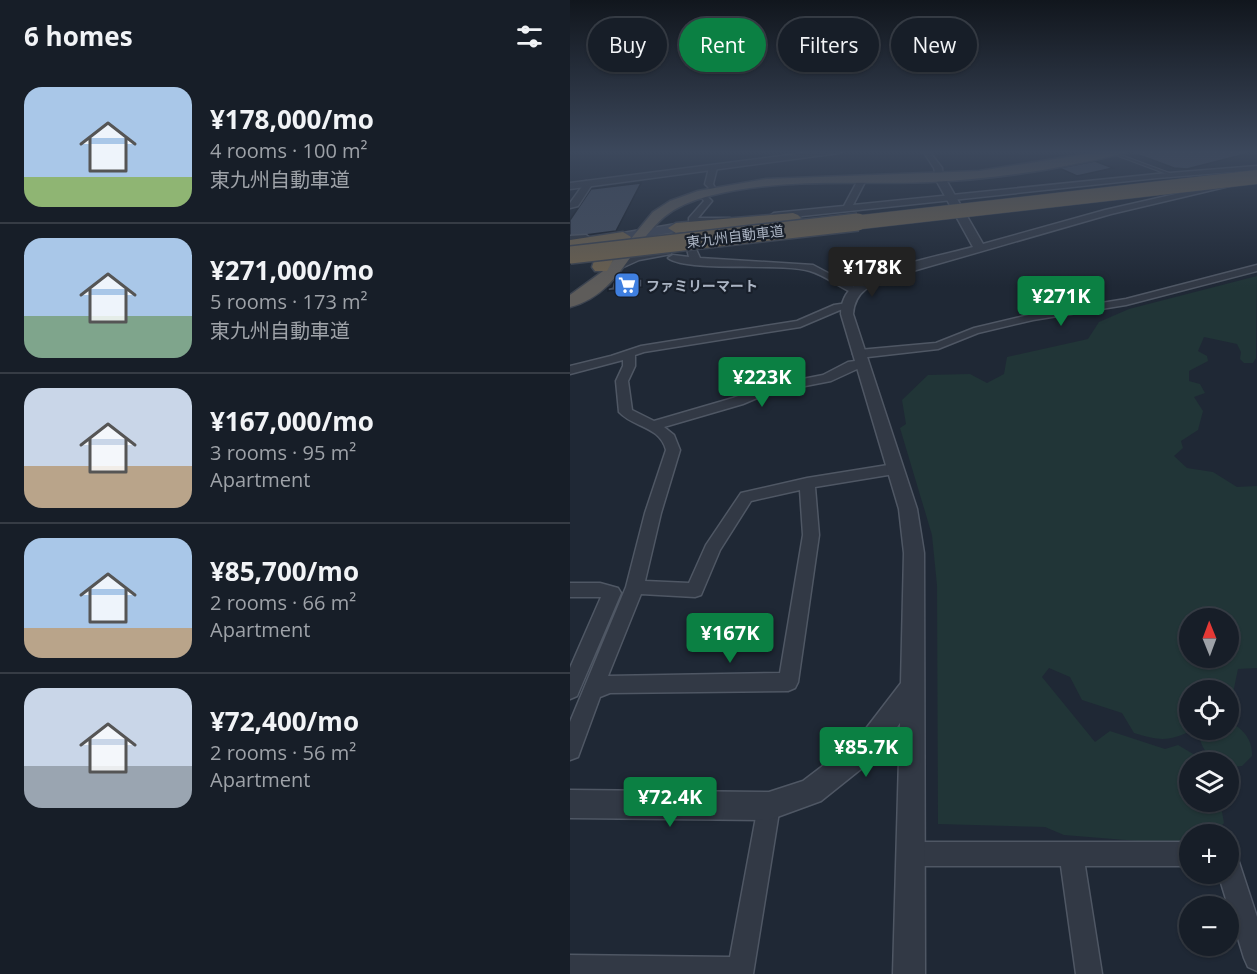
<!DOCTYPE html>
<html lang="en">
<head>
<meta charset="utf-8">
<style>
	:root { --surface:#171e28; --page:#242b34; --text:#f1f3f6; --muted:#9ea2a8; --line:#363c45; --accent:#0b8043 }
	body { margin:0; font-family:"Open Sans","Noto Sans JP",sans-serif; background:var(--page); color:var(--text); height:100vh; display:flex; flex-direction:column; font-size:22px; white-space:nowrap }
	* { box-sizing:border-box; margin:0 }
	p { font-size:20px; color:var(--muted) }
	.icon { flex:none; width:33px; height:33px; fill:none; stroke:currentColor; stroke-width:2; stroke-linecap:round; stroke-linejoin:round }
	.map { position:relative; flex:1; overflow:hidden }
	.panel { display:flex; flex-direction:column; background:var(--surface); width:570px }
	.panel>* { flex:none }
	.top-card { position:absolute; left:18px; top:18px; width:570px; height:54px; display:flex; gap:12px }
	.needle { width:39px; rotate:359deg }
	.fabs { position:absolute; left:609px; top:608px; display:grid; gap:12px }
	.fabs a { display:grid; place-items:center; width:60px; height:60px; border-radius:50%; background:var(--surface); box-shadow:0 2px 4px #0004,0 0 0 2px var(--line); font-size:30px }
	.price { position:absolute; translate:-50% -51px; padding:0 14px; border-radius:6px; background:var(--accent); color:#fff; font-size:20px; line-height:39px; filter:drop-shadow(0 2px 3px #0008) }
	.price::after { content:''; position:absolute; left:50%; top:36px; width:18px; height:14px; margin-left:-9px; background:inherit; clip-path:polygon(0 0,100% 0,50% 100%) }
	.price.current { background:#222; color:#fff }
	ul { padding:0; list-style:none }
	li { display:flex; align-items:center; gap:18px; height:150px; padding:0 24px }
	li+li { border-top:2px solid var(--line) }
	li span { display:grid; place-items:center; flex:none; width:168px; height:120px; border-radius:18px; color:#555 }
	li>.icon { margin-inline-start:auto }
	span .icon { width:72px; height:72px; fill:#fffc; stroke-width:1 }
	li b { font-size:26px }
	h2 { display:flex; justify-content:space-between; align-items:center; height:72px; padding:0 24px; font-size:26px }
	.tag { padding:0 21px; border-radius:27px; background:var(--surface); box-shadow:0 2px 4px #0004,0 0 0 2px var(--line); font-size:21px; line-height:54px }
	.tag.current { background:var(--accent); color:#fff }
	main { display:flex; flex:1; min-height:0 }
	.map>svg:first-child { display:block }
	.green { fill:#213537; fill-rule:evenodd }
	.building { fill:#444e5f; stroke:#1a212c; stroke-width:1.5 }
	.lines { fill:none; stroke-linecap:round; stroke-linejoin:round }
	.service-casing { stroke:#4f5764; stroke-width:2 }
	.minor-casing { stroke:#4f5764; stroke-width:3 }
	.tertiary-casing { stroke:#4f5764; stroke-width:3 }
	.secondary-casing { stroke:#4f5764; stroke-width:3 }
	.trunk-casing { stroke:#3d4450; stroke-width:3 }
	.motorway-casing { stroke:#3d4450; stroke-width:3 }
	.service { fill:#323945; fill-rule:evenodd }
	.minor { fill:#323945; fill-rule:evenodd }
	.tertiary { fill:#323945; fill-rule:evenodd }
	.secondary { fill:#404858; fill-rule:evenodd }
	.trunk { fill:#5e5c5a; fill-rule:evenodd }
	.motorway { fill:#6c614f; fill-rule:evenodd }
	.motorway-bridge-far1-casing { stroke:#3d4450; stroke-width:15; stroke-linecap:butt }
	.motorway-bridge-casing { stroke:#3d4450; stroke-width:20; stroke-linecap:butt }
	.motorway-bridge-far1 { stroke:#6c614f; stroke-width:14 }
	.motorway-bridge { stroke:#6c614f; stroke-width:17 }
	.labels { text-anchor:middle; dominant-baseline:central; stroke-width:4.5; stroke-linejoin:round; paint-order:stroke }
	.far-street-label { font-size:14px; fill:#abb4c3; stroke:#181f2a }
	.far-poi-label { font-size:14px; font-weight:bold; fill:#abb4c3; stroke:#181f2a; text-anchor:start }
</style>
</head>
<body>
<main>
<section class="panel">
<h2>6 homes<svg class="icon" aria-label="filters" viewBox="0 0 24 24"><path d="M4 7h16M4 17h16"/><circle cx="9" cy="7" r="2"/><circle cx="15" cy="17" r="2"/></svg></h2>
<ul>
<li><span style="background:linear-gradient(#a9c7e8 75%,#8fb573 0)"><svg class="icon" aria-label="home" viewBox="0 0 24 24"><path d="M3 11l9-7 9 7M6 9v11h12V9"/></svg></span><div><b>¥178,000/mo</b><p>4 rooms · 100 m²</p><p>東九州自動車道</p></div></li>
<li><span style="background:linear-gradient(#a9c7e8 65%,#7fa58c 0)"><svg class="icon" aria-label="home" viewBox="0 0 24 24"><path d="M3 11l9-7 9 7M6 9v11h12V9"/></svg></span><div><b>¥271,000/mo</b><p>5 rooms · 173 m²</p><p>東九州自動車道</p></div></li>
<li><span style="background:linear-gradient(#c9d6e8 65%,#b9a48a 0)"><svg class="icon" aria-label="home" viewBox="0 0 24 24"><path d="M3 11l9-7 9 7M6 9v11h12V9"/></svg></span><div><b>¥167,000/mo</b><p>3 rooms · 95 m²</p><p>Apartment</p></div></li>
<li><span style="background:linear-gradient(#a9c7e8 75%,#b9a48a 0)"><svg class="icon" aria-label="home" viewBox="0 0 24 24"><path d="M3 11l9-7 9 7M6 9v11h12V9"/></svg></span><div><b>¥85,700/mo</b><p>2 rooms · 66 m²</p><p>Apartment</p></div></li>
<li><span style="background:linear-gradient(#c9d6e8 65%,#9aa5b1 0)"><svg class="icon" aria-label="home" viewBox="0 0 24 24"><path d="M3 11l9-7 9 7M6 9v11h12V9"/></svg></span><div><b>¥72,400/mo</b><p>2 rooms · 56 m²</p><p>Apartment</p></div></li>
</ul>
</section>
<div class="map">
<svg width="687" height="974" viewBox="0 0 687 974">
	<rect width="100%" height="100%" fill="#1f2835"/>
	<path class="green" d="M687 276 686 358 683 363H674L670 359 671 352 667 344 634 337 628 351 637 356 638 361 619 371V381L630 384 635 393 624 397 633 411 628 430 611 441 613 448 604 456 617 468 643 472 667 487 687 486V668L668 669 659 712 658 690H620V729H624C600 742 590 741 564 733L552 713 512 700 500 677 479 668 472 677 525 742 540 731 595 749 608 745 635 761 620 762V801H650L654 823 644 834H620L619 845H617L494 835 475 827 368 824 367 585 362 535 330 428 336 424 332 400 358 375 400 374 417 383 434 374 437 357 518 339 529 322 559 309ZM620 618H658V657H620Z
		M659 722C673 728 683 740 682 756L672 766 659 767 658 762H647C636 754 627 743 631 729H658Z"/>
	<path class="building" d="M567 151H687L617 169 604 168 572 156 559 154Z
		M525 161 543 168 507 176 489 168Z
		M71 183 46 231 0 237V220L21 189Z
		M296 261 300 268 276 271 273 264Z
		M67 279H72V287L38 291V288L42 287 43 282Z"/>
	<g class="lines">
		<defs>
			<path id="service" d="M535 151H540L605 175 602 176Z"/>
			<path id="minor" d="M353 151H359L372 168 373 180H367L364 168Z
				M143 166 147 168 143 184 145 188 141 190 135 184 139 168Z
				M687 166V170L587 178 204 219 200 216 204 213 274 206 288 180 292 178 296 180 283 205 587 174Z
				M16 181 23 183 8 206 0 208V203Z
				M133 192 142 201 128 218H160L164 221 163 223 119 222V218L134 201 129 194Z
				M0 236 16 235 20 238 16 241 0 242Z
				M122 246 125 247 130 258 243 265 290 290 281 292C268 286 254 275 240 271 211 262 119 273 98 258L103 255 119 257 117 249Z
				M98 249 101 250V254L69 260 47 270 42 267 63 256Z
				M687 265V271L556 305 463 320 408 333 368 349 289 358 283 354 289 350 366 343 404 328 463 314 556 299Z
				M277 303 282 306 281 308 270 310 230 327 74 352 65 355V366L58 381 62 410 84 421 163 398 192 387 253 375 278 362 292 360 298 364 261 381 199 393 173 404 94 427 104 435 110 450 91 513 75 581 119 583 136 545 171 493 237 478 324 464 331 469 324 474 245 487 249 535 228 682 225 688 218 691 40 693 30 697 8 757 0 760V722L56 587 75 513 96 450C90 426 64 428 49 412L46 381 53 366V360L0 374V366L41 356 71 346 227 321 264 305ZM230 490 233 535 210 673 38 676 71 594 125 597 131 595 150 550 181 501Z
				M0 583H30L48 588 51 593 7 696 0 699V668L31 597H0Z
				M199 795 207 798 210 806 183 974H0V955L160 957 188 806 191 798Z
				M341 842H620V866H515L532 974H506L491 866H341L333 862 329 854 333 846Z
				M658 853 667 856 687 917V971L678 967 674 958 648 873H658Z"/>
			<path id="tertiary" d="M250 151H273L269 153 0 189V183Z
				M370 175 375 178 413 244 535 210 667 180 672 183 541 214 322 277C302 284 285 290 283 314L347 509 354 553 355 974H323L330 723 306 757 251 801 199 820 0 818V790L199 792 233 781 288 739 331 683 334 553 329 509 271 314C271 303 275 293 284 286 305 268 374 255 403 247L365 178Z"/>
			<path id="secondary" d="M106 224 112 228 110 231 53 241 47 237 53 233Z"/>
			<path id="trunk" d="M535 151H555L554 153C491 169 425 179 361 182 287 185 211 177 139 196 123 200 106 207 94 217 61 245 48 295 0 307V295L36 269 83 212 100 201 128 191 196 179 409 171Z"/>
			<path id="motorway" d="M223 213 228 215 231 218 228 221 106 233 98 228 106 223Z
				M53 232 61 237 59 240 16 247 37 250 43 260 37 271H25L22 267 25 258 0 256V240Z"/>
		</defs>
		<use href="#service" class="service-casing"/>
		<use href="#minor" class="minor-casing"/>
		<use href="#tertiary" class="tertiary-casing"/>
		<use href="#secondary" class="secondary-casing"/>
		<use href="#trunk" class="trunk-casing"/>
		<use href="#motorway" class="motorway-casing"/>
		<use href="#service" class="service"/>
		<use href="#minor" class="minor"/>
		<use href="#tertiary" class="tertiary"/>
		<use href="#secondary" class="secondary"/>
		<use href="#trunk" class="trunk"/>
		<use href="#motorway" class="motorway"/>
		<defs>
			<path id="motorway-bridge-far1" d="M274 224 687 177"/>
			<path id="motorway-bridge" d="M0 255 288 222"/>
		</defs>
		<use href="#motorway-bridge-far1" class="motorway-bridge-far1-casing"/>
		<use href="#motorway-bridge" class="motorway-bridge-casing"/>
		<use href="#motorway-bridge-far1" class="motorway-bridge-far1"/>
		<use href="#motorway-bridge" class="motorway-bridge"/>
	</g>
	<linearGradient id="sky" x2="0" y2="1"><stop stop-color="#11161d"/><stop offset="0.53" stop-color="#3c485c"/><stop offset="1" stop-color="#3c485c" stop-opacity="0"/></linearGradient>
	<rect width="687" height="287" fill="url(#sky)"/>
	<defs>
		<symbol id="supermarket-square" viewBox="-11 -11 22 22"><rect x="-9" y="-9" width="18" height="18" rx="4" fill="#3f7fe0" stroke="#181f2a"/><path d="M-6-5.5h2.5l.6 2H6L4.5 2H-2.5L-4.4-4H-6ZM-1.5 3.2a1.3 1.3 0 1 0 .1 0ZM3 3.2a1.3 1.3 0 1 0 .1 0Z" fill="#fff"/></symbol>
	</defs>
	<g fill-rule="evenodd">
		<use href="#supermarket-square" x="42" y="270" width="30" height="30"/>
	</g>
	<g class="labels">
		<g class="far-street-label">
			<text transform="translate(165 236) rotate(-7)">東九州自動車道</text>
		</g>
		<g class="far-poi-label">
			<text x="76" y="285">ファミリーマート</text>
		</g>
	</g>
</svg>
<div class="fabs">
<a><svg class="needle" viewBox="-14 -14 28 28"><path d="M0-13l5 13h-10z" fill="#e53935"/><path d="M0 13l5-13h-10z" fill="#9ea2a8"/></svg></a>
<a><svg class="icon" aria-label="locate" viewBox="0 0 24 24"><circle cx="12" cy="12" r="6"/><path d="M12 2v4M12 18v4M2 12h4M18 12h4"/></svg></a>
<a><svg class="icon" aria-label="layers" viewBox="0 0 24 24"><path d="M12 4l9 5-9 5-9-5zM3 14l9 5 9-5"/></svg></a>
<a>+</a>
<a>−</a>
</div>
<b class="price current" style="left:302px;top:298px">¥178K</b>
<b class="price" style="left:491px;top:327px">¥271K</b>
<b class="price" style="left:192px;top:408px">¥223K</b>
<b class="price" style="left:160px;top:664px">¥167K</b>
<b class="price" style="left:296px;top:778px">¥85.7K</b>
<b class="price" style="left:100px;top:828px">¥72.4K</b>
<div class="top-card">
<a class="tag">Buy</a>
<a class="tag current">Rent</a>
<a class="tag">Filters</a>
<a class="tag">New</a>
</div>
</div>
</main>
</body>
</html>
